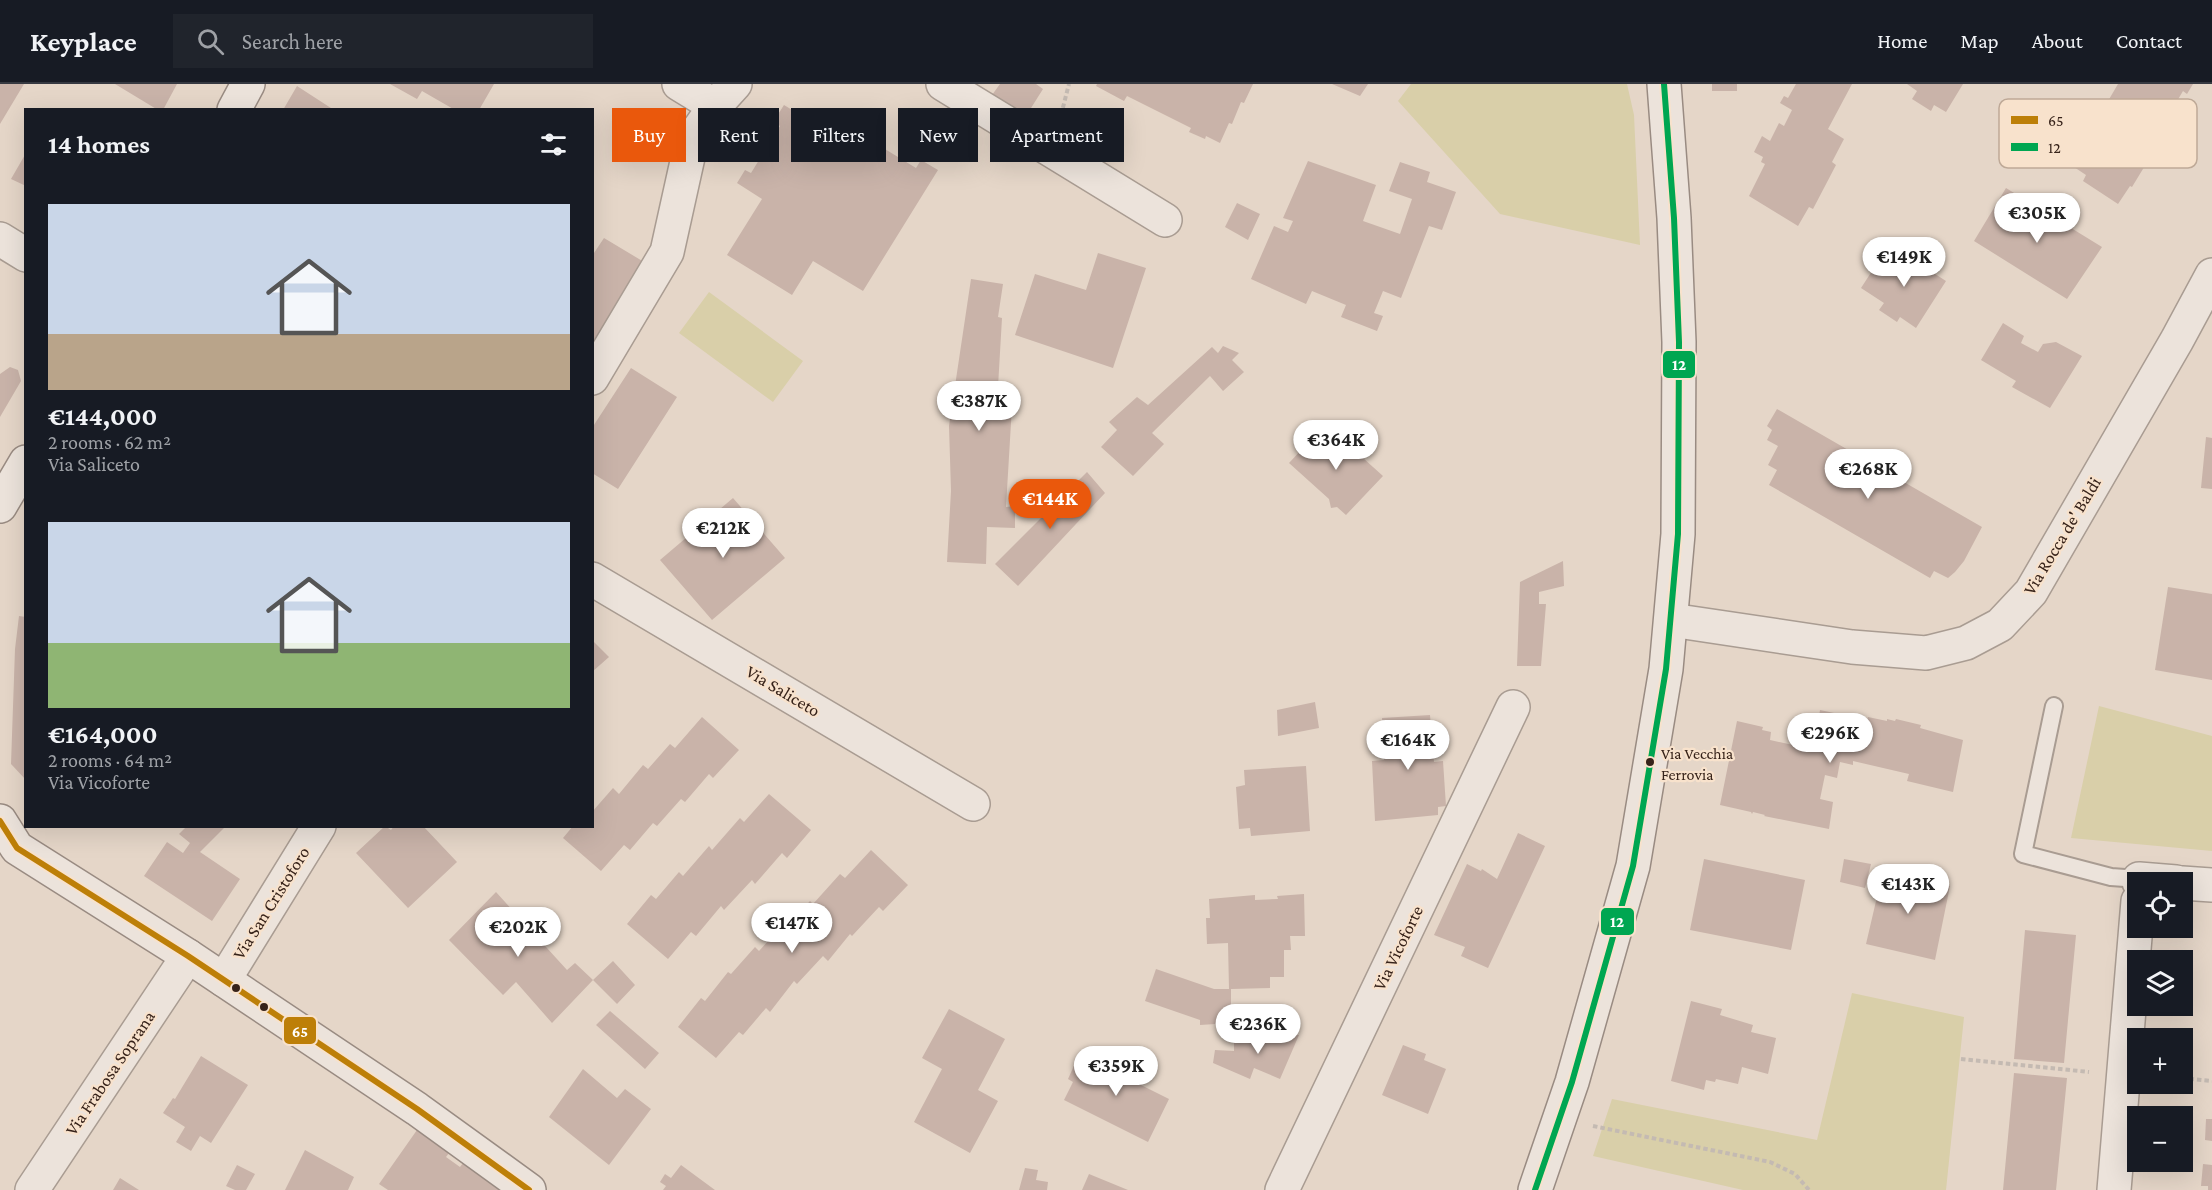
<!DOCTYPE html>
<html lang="en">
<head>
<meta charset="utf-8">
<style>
	:root { --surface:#171b24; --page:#20242c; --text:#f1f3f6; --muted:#9ea1a6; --line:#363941; --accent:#ea580c }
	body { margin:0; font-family:"Crimson Pro",serif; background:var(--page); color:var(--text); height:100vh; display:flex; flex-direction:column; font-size:22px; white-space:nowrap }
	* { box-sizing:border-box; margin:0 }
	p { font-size:20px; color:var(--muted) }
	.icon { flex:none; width:33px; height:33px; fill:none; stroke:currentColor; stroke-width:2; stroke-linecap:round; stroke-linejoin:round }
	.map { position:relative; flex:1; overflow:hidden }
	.panel { position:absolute; left:24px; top:24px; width:570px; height:720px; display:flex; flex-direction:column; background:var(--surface); border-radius:0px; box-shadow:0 6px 24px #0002 }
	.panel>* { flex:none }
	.guide { position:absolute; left:612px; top:24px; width:570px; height:54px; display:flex; gap:12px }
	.fabs { position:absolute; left:2127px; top:788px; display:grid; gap:12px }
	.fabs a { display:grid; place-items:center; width:66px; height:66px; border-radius:0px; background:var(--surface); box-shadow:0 6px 24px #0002; font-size:30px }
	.price { position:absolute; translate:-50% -51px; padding:0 14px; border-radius:21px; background:#fff; color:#222; font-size:20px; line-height:39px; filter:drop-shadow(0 2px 3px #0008) }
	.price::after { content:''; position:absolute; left:50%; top:36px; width:18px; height:14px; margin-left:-9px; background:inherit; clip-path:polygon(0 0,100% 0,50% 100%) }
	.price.current { background:var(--accent); color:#fff }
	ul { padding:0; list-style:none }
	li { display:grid; align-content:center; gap:12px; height:318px; padding:0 24px }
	li span { display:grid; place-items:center; height:186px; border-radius:0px; color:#555 }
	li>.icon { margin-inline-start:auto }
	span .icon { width:108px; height:108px; fill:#fffc; stroke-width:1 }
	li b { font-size:26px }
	h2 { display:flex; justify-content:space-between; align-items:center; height:72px; padding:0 24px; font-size:26px }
	.chip { padding:0 21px; border-radius:0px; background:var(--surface); box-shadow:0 6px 24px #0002; font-size:21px; line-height:54px }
	.chip.current { background:var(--accent); color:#fff }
	header { display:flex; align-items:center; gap:36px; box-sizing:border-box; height:84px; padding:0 30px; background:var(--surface); border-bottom:2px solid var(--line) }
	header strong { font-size:28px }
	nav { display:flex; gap:33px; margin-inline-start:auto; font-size:21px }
	.search { width:420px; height:54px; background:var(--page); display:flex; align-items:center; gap:15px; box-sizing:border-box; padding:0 21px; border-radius:0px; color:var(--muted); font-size:22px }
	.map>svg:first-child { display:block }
	.green { fill:#d9cfa9 }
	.building { fill:#c9b3a9 }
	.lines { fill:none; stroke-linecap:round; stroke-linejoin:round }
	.lane-casing { stroke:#a99c92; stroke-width:20 }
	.street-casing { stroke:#a99c92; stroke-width:36 }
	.secondary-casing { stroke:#998b82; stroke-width:36 }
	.path { stroke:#c4bab2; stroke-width:4; stroke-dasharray:4.5 3; stroke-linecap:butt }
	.lane { stroke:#ece3db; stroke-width:16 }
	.street { stroke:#ece3db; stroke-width:33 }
	.secondary { stroke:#ece3db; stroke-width:33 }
	.bus-1-casing { stroke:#f8e2cc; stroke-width:10 }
	.bus-2-casing { stroke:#f8e2cc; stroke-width:10 }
	.bus-1 { stroke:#bd7f08; stroke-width:6 }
	.bus-2 { stroke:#00a651; stroke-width:6 }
	.bus-dot { fill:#37231a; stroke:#f8e2cc; stroke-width:2 }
	.labels { text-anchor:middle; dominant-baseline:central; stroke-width:4.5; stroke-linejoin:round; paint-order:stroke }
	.bus-label { font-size:16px; fill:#37231a; stroke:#f8e2cc; text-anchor:start }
	.street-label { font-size:18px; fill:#37231a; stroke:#f8e2cc }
	.key { fill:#f8e2cc; stroke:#bea997; stroke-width:1.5 }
	.key-label { font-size:16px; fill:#37231a }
	.line-badge { stroke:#f8e2cc; stroke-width:2 }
	.badge-label { font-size:16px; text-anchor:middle; font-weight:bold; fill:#fff }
</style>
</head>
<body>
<header>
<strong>Keyplace</strong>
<div class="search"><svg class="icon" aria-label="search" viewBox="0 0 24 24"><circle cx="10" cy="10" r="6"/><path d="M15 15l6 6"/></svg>Search here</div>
<nav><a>Home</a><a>Map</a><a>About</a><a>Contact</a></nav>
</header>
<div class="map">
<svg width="2212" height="1106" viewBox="0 0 2212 1106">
	<rect width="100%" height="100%" fill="#e5d6c8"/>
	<path class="green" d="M1411 0H1627L1634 31 1640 161 1500 130 1398 17Z
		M709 208 803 277 773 318 679 249Z
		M2099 622 2212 652V767L2071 754Z
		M1852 909 1964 933 1946 1106H1743L1593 1072 1612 1015 1817 1056Z"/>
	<path class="building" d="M0 0H24L0 40Z
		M115 0H177L163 26H158Z
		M390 0H494L479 26H455L422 7 417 15Z
		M1000 0H1036L1043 5 1026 32 992 11Z
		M1097 0H1253L1244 19 1241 18 1232 40 1229 39 1220 59 1206 52 1205 55 1189 48 1191 44 1127 12 1124 17 1096 2Z
		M1332 0H1368L1360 12Z
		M1712 0H1737V7H1712Z
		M1796 0H1852L1828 45 1844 55 1832 78 1836 81 1813 125 1809 123 1798 142 1749 112 1765 80 1761 78 1763 73 1754 68 1762 52 1770 57 1779 39 1784 42 1792 26 1780 19 1784 12 1788 14Z
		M1907 0H1963L1946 28 1934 21 1931 27 1912 15 1917 7Z
		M2118 0H2193L2187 10 2183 7 2155 54 2160 57 2132 103 2130 102 2118 120 2083 97 2086 91 2065 77 2085 42 2091 46Z
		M297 2 334 26H283Z
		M784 21 848 60 861 39 880 51 875 59 916 84 921 76 938 86 863 207 813 177 792 211 727 171 762 115 737 99 745 86 751 89 780 42 773 38Z
		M26 69V102L11 95Z
		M1308 77 1376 101 1363 137 1400 150 1412 115 1389 107 1400 78 1430 88 1427 98 1456 108 1442 146 1429 142 1401 214 1383 207 1374 229 1383 232 1377 247 1341 233 1346 221 1312 207 1306 220 1251 195 1274 142 1288 148 1293 137 1283 134Z
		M2006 104 2102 163 2067 215 1974 157Z
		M1237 119 1260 130 1248 156 1225 143Z
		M604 154 649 181 592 272V172Z
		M1893 163 1946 197 1916 244 1900 233 1897 238 1879 226 1884 219 1861 204 1874 184 1877 186Z
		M1098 169 1146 184 1113 284 1015 251 1035 190 1086 206Z
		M971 195 1003 200 998 233 1002 234 997 320 1012 322 1006 423 1015 422V444L987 443 986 480 947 478 951 407 949 342Z
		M2003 239 2024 252 2021 259 2038 268 2043 260 2056 258 2082 272 2050 324 2012 303 2016 297 1981 276Z
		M1223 262 1239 269 1232 276 1244 288 1223 307 1210 292 1152 349 1164 360 1133 392 1101 363 1117 346 1109 338 1137 313 1148 321 1212 263 1218 269Z
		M10 283 18 286 21 297 0 333V290Z
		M631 284 677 313 618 405 592 389V344Z
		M1777 325 1982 443 1964 477 1955 488 1948 494 1934 487 1930 494 1769 401 1777 386 1768 381 1778 362 1767 356 1772 346 1767 342Z
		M1321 345 1339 361 1343 356 1383 392 1346 431 1337 423 1331 424 1329 415 1289 379Z
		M2206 353 2212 354V405L2201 404Z
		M1087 388 1105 409 1018 502 995 480Z
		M733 414 785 474 712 536 660 476Z
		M1563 477 1564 502 1539 508V520H1546L1541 582H1517L1520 498Z
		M2168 503 2212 510V596L2155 586Z
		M19 532 26 533V696L11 680 15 565Z
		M592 556 609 573 592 588Z
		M1315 618 1319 644 1278 652 1277 626Z
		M1820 626 1867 636 1868 633 1887 637V635L1895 637 1896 635 1921 641 1920 644 1963 656 1953 708 1907 697 1909 690 1853 677V681L1840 678 1837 694 1825 691 1820 715 1833 718 1829 745 1764 732 1765 731 1753 728 1752 730 1751 728 1720 721 1737 637 1763 643 1762 646 1771 648 1770 656 1807 664 1815 659Z
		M1430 631 1434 678 1443 677 1446 722 1438 723V731L1375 737 1372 677 1384 676 1382 634Z
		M702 633 739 666 713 694 709 690 685 718 681 715 657 742 653 739 630 766 624 761 601 787 563 754 573 742H592V728L613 704 619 710 643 681 648 685 670 660 675 664Z
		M1306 682 1310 747 1251 752 1250 744 1239 745 1236 703 1245 701 1244 686Z
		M769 710 811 746 787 774 782 769 755 800 752 796 724 826 721 822 696 852 691 848 668 875 627 840 651 811 656 815 679 788 683 792 709 762 712 766 740 734 744 738Z
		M187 742H226L200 768 240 795 212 837 144 792 167 758 183 769 190 759 179 750Z
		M385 742 391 746 394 742H423L457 778 408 824 356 769Z
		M1518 749 1545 762 1488 884 1461 872 1465 863 1434 851 1467 780 1481 787 1482 785 1497 795Z
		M871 766 908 801 883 827 879 823 852 852 850 850 828 877 823 872 797 900 794 897 770 928 766 924 743 951 739 948 716 974 678 943 701 914 705 917 728 888 731 890 755 863 759 867 784 839 787 842 810 817 813 820 840 790 845 794Z
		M1704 775 1805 796 1791 866 1690 846Z
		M1844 775 1871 780 1865 804 1840 798Z
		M1883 787 1950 802 1935 876 1866 860Z
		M496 808 567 886 575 879 593 896 552 939 516 898 503 911 449 856Z
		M1304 810 1305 852H1290L1291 866H1284V893H1270V904L1231 905V939L1200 941V936L1145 917 1156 885 1214 905H1229L1228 859 1207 860 1206 834H1210L1209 815 1255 811V816L1278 815 1277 812Z
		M2025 846 2076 851 2064 979 2014 975Z
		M613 877 635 901 617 920 593 896Z
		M1691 917 1722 925 1720 931 1753 941 1751 948 1776 954 1768 990 1742 983 1738 1000 1716 995 1715 998 1706 996 1704 1006 1671 997Z
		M949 925 1005 955 978 1006 998 1017 970 1069 914 1038 942 985 922 974Z
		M610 927 659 969 645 985 596 941Z
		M1299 951 1280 995 1254 984 1250 995 1213 979 1215 966 1234 967V953Z
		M1403 961 1426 970 1424 976 1446 985 1428 1030 1382 1011Z
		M201 972 248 1001 211 1059 200 1052 191 1067 176 1058 185 1043 163 1029 173 1014 175 1015Z
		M1096 972 1144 997 1141 1001 1169 1015 1148 1058 1064 1016 1073 998 1068 995 1077 975 1092 982Z
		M583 985 617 1014 625 1005 651 1025 609 1081 549 1033Z
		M2014 989 2067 994 2056 1106H2003Z
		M2206 1035H2212V1057L2205 1056Z
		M417 1046 449 1069 446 1073 460 1083 463 1079 502 1106H388L379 1100Z
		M305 1066 354 1093 348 1106H285Z
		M2203 1080 2212 1081V1106H2208V1102H2201Z
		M237 1081 255 1090 246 1106H235L226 1102Z
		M681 1081 715 1106H663L666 1102 660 1098 665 1090 671 1094Z
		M1025 1084 1038 1086 1036 1096 1048 1098 1047 1106H1019Z
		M1089 1090 1128 1106H1082Z
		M120 1094 139 1106H113Z"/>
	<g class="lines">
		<defs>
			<path id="lane" d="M2054 622 2023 770 2111 793 2139 795"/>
			<path id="street" d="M679 0 715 22
				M943 0 1165 136
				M0 155 26 171
				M592 294 667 168 692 55 715 22 735 0
				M592 495 973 720
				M1671 536 1852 563 1926 569 1966 559 2000 541 2031 508 2177 256 2212 191
				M2139 798V795L2176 798
				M2182 799 2212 801
				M224 896 319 742
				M32 1106 188 872
				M1282 1106 1513 623
				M2114 1106 2138 817"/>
			<path id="secondary" d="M234 26 248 0
				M0 422 26 378
				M0 737 17 764 188 872 417 1025 529 1106
				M1535 1106 1572 998 1633 782 1666 585 1678 450 1679 258 1674 134 1664 0"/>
		</defs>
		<use href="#lane" class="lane-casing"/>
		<use href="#street" class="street-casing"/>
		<use href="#secondary" class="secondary-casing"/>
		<path class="path" d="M1061 31 1069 0
			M1961 975 2089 988
			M2182 994 2212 997
			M1593 1042 1770 1078 1795 1090 1809 1106"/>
		<use href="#lane" class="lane"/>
		<use href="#street" class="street"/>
		<use href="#secondary" class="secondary"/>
		<defs>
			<path id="bus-1" d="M0 737 17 764 188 872 417 1025 529 1106"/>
			<path id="bus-2" d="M1535 1106 1572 998 1633 782 1666 585 1678 450 1679 258 1674 134 1664 0"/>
		</defs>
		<use href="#bus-1" class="bus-1-casing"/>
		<use href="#bus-2" class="bus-2-casing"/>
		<use href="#bus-1" class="bus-1"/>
		<use href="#bus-2" class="bus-2"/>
	</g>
	<g class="bus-dot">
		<circle cx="1650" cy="678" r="5"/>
		<circle cx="236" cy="904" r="5"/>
		<circle cx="264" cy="923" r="5"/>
	</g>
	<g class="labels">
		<g class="bus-label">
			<text x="1661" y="669">Via Vecchia<tspan x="1661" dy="21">Ferrovia</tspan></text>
		</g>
		<g class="street-label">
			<text transform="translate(2062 452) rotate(-59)">Via Rocca de' Baldi</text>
			<text transform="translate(783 607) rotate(31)">Via Saliceto</text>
			<text transform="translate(271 819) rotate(-58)">Via San Cristoforo</text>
			<text transform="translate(1398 864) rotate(-64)">Via Vicoforte</text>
			<text transform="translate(110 989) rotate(-56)">Via Frabosa Soprana</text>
		</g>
	</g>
	<rect x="1999" y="15" width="198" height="69" rx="9" class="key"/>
	<rect x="2011" y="32" width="27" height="8" fill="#bd7f08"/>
	<rect x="2011" y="59" width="27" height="8" fill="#00a651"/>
	<g class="key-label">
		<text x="2048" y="42">65</text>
		<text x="2048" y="69">12</text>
	</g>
	<g class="line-badge">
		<rect x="1662" y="266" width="34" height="29" rx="6" fill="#00a651"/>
		<rect x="1600" y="823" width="35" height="29" rx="6" fill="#00a651"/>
		<rect x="283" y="932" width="34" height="29" rx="6" fill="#bd7f08"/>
	</g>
	<g class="badge-label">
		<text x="1679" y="286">12</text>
		<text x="1617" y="843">12</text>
		<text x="300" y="953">65</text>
	</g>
</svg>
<div class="fabs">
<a><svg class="icon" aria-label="locate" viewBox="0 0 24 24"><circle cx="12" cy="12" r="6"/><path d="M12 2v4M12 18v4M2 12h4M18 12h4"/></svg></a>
<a><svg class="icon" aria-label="layers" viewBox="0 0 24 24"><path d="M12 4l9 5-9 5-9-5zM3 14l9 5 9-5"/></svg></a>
<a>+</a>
<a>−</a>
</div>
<b class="price" style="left:2037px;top:160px">€305K</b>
<b class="price" style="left:1904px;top:204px">€149K</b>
<b class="price" style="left:979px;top:348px">€387K</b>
<b class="price" style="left:1336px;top:387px">€364K</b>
<b class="price" style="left:1868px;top:416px">€268K</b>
<b class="price current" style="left:1050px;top:446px">€144K</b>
<b class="price" style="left:723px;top:475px">€212K</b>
<b class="price" style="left:1830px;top:680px">€296K</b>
<b class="price" style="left:1408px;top:687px">€164K</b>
<b class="price" style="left:1908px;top:831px">€143K</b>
<b class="price" style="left:792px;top:870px">€147K</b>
<b class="price" style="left:518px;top:874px">€202K</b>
<b class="price" style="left:1258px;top:971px">€236K</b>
<b class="price" style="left:1116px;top:1013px">€359K</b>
<div class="guide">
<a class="chip current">Buy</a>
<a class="chip">Rent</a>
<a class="chip">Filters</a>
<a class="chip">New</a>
<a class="chip">Apartment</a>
</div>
<section class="panel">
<h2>14 homes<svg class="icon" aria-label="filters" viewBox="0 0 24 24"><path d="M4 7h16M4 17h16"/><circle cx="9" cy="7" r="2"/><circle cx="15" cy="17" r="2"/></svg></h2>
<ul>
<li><span style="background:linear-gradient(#c9d6e8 70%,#b9a48a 0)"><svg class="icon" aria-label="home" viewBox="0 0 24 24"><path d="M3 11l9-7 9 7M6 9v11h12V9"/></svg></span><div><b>€144,000</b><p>2 rooms · 62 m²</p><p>Via Saliceto</p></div></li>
<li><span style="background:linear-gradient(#c9d6e8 65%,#8fb573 0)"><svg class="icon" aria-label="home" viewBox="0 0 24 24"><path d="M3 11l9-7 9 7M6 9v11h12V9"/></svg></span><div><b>€164,000</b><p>2 rooms · 64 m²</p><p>Via Vicoforte</p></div></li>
</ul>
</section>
</div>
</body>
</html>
